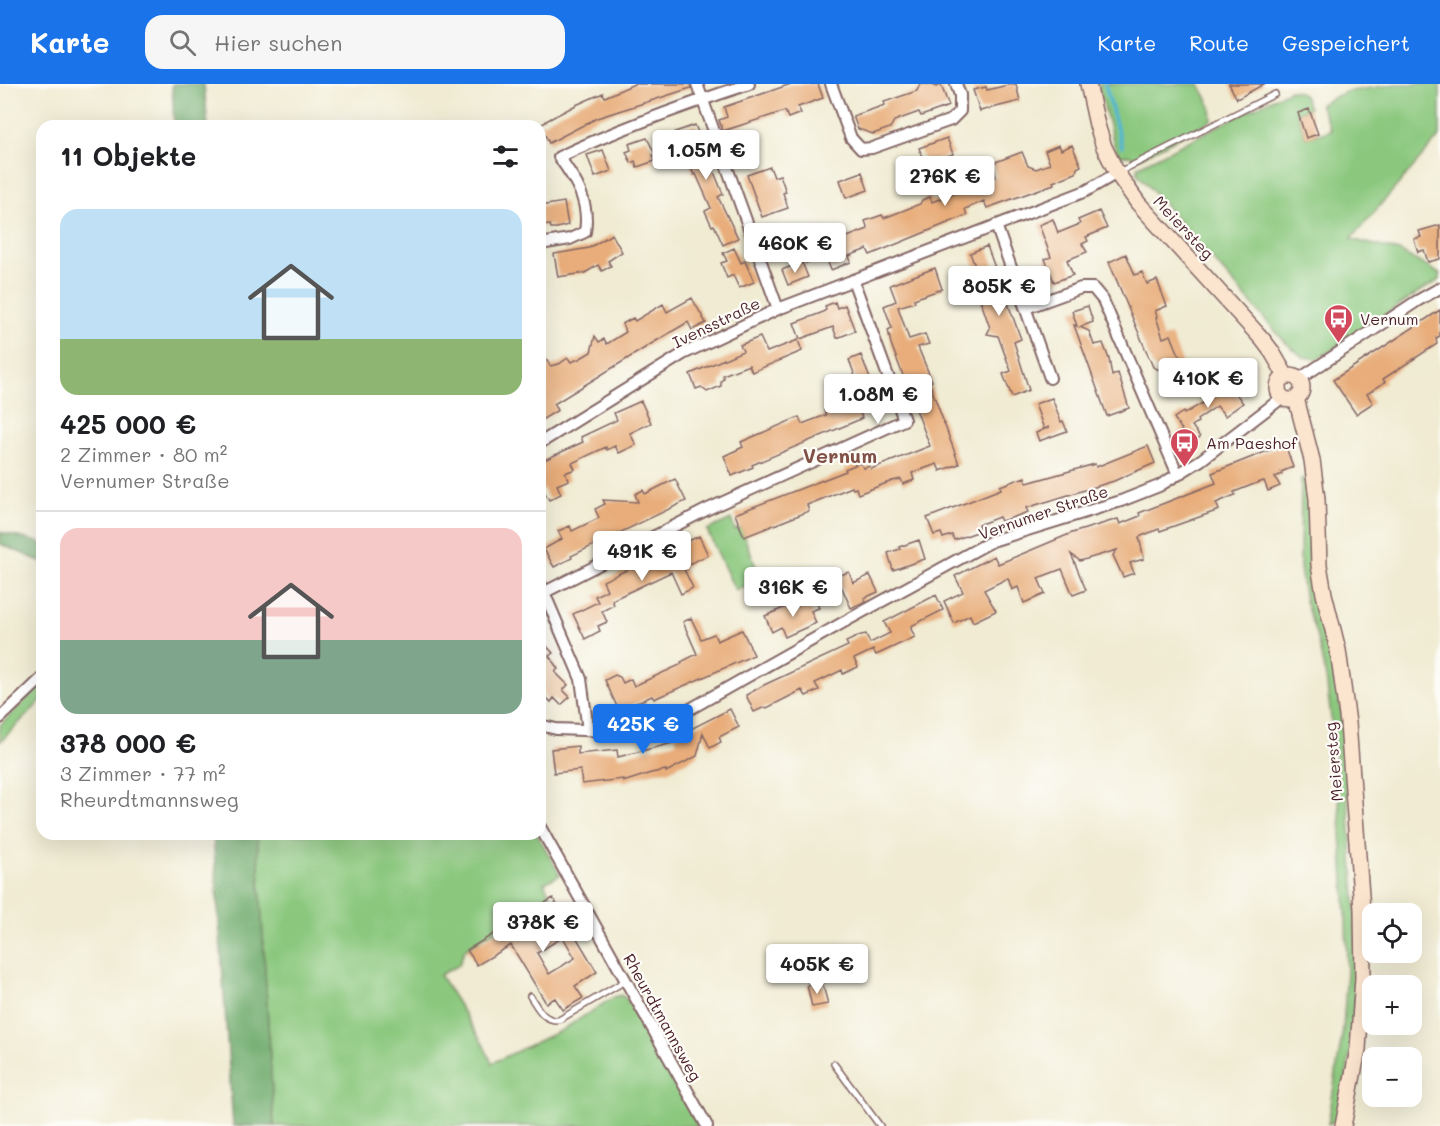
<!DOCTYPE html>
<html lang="de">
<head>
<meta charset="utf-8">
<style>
	:root { --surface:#fff; --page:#f6f6f6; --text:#202124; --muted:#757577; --line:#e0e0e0; --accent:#1a73e8 }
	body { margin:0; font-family:Mali,sans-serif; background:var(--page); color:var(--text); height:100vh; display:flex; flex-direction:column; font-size:22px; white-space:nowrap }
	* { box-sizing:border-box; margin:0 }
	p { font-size:20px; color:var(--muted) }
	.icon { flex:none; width:33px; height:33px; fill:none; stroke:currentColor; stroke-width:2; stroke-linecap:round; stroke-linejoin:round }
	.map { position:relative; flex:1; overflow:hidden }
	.details { position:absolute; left:36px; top:36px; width:510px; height:720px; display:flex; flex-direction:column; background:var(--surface); border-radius:18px; box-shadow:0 6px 24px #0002 }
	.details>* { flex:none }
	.controls { position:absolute; left:1362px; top:819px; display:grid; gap:12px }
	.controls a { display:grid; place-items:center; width:60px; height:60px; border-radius:12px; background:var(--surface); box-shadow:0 6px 24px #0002; font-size:30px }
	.price { position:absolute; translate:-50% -51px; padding:0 14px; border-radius:6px; background:#fff; color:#222; font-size:20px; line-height:39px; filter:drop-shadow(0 2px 3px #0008) }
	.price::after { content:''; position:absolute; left:50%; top:36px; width:18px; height:14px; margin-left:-9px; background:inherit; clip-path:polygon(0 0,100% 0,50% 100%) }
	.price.current { background:var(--accent); color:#fff }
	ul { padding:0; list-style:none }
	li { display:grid; align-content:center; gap:12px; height:318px; padding:0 24px }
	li+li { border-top:2px solid var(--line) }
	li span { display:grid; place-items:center; height:186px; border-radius:18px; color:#555 }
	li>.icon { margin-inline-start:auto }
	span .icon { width:108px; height:108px; fill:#fffc; stroke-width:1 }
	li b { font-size:26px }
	h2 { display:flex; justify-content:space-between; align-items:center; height:72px; padding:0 24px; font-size:26px }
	header { display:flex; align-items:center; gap:36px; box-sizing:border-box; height:84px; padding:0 30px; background:var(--accent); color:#fff }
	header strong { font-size:28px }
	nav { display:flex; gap:33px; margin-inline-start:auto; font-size:21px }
	.search { width:420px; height:54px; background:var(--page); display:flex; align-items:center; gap:15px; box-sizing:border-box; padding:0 21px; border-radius:18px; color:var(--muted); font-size:22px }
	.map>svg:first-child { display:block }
	.green { fill:#8bc87e; stroke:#6a7454; stroke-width:1.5 }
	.forest { fill:#70ac6d; stroke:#5d664c; stroke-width:1.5 }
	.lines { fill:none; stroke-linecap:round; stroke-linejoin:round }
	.stream { stroke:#51b6cf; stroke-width:4 }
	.building { fill:#e8ad7a; fill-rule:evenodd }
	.lane-casing { stroke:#846665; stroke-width:8 }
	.street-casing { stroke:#846665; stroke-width:14 }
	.secondary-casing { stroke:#846665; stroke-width:18 }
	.lane { stroke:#fff; stroke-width:5 }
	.street { stroke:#fff; stroke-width:10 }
	.secondary { stroke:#fbe5cf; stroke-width:15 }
	.labels { text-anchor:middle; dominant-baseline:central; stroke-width:4.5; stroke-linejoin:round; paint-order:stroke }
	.street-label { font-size:16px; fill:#4a1f2b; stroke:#fdfcf7 }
	.poi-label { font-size:16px; fill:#4a1f2b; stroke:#fdfcf7; text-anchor:start }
	.quarter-label { font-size:20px; font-weight:bold; fill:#815147; stroke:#fdfcf7 }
</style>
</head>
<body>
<header>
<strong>Karte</strong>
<div class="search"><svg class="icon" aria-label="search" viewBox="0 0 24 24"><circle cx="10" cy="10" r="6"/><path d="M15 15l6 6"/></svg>Hier suchen</div>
<nav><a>Karte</a><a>Route</a><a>Gespeichert</a></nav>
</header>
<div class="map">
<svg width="1440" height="1042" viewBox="0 0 1440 1042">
	<rect width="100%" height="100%" fill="#fdfcf7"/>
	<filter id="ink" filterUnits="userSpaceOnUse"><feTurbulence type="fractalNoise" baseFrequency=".0167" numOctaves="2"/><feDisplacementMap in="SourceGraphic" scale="12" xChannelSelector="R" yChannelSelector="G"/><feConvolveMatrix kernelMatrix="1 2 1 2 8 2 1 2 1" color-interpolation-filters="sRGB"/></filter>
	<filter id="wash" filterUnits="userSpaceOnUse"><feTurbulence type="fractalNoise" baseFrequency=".008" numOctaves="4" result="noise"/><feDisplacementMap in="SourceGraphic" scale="24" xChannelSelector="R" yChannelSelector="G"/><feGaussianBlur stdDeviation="1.35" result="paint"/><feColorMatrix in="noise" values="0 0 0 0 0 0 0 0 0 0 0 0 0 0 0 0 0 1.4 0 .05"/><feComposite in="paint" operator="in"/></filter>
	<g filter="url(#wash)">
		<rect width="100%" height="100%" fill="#f0ebd2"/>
		<path class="green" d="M1098 0H1199L1211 23 1212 36 1134 77 1131 71 1120 72 1115 64Z
			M1396 0H1440V52L1351 155 1399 167 1440 190V196L1424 205 1318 275 1303 273 1285 258 1136 88 1138 86 1137 83 1290 6C1303 7 1305 12 1309 24L1297 29 1306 54 1331 46 1320 20 1345 8Z
			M1303 394 1309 396 1310 473 1316 515 1332 568 1342 632 1356 828 1357 896 1352 959 1340 1035 1328 1040 1343 945 1347 887 1346 831 1337 684 1326 593 1316 550 1305 517 1300 484 1301 395Z
			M731 435 735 446 741 444 761 496 735 506 707 446Z
			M42 600V616L0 658V641Z
			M257 750H537L560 791 544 799 551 812 465 865 459 881 440 891 483 960 492 979 562 946 614 913 621 911 626 914 699 1042H274Z"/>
		<path class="forest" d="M172 0H204L208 42H174Z
			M0 448 42 459V478L0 460Z
			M213 750H257L274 1042H233Z"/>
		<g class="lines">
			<path class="stream" d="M1105 0 1122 63"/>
		</g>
		<g id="blocks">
			<path class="building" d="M634 0H690L691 4 597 34 549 59 540 41 546 38V37L576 21 603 9 605 13Z
				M791 0H818L823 14 798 23 801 29 788 34 785 27 723 47 719 36 727 33 724 23Z
				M920 0H930L936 3 941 1 949 22 921 32 919 28 894 37 890 44 873 50 858 45 853 32 885 21 884 18 917 7Z
				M1012 0H1016L1020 17 980 27 973 6 986 3 987 6Z
				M1229 0H1264L1237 15Z
				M1309 25 1318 50 1306 54 1298 29Z
				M695 41 723 110 718 113 738 154 723 161 714 141 712 142 705 127 711 124 696 90 694 91 685 70 683 71 675 48Z
				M647 54 655 70 653 71 655 77 637 83 635 77 631 79 626 68 631 66 629 60Z
				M947 54 953 70 925 80 919 64Z
				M1059 61 1061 66 1072 61 1081 82 1077 84 1076 89 1053 98 1054 100 987 124 984 117 965 125 967 131 870 171 867 165 849 172 851 178 831 186 825 171 806 179 796 153 813 146 819 160 841 152 842 155 868 145 865 137 882 131 884 134 920 120 922 116 930 113 932 118 957 108 952 96 967 90 972 102 996 93 993 79 1022 68 1028 82 1036 85 1050 80 1045 67Z
				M603 66 611 87 595 93 587 71Z
				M770 83 774 93 780 91 786 108 783 109 788 124 762 133 747 91Z
				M862 88 868 106 846 114 840 96Z
				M564 118 568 141 557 144H551L550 141 540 142V122Z
				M1099 127 1107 144 1086 153 1088 157 1082 160 1087 168 1067 176 1073 191 1054 198 1045 175 1051 173 1039 141 1053 135 1058 149 1080 140 1078 136Z
				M1440 141V175L1428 178 1424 166 1418 168 1414 155 1421 153 1419 147Z
				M612 150 622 168 608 177 611 182 602 187 598 181 585 189 558 193 554 170 589 164Z
				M987 162 1021 255 1014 258 1029 306 1012 313 1003 290 1011 287 998 252 987 250 990 244 972 192 978 190 970 169Z
				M734 164 741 179 745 177 754 198 739 204 733 191 727 194 721 179 727 177 723 169Z
				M1126 170 1135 191 1142 188 1147 200 1157 196 1167 222 1155 227 1157 232 1156 233 1163 254 1171 251 1184 283 1168 290 1153 283 1109 178Z
				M802 178 808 193 788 201 782 186Z
				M935 184 942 205 914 215 915 218 898 223 909 255 925 250 929 260 918 263 932 297 929 298 959 380 940 387 937 380 912 389 914 396 903 400 901 395 892 397 858 410 856 404 853 405 852 403 807 421 809 427 744 453 735 430 846 387 845 385 860 379 864 384 870 382 871 385 930 362 891 260 888 246 892 244 884 222 896 217 890 201Z
				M692 214 706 239 692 246 688 238 656 257 554 320 558 326 540 337V280L547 276 550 282 559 280 568 274 571 278 579 275 591 268 595 252 599 258 604 255 607 260 626 248 622 240 633 234 635 237 663 220 667 228Z
				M835 218 837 224 845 221 855 247 837 254 833 243 800 255 794 239 821 229 826 226 825 222Z
				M1088 222 1093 238 1080 243 1089 247 1094 261 1103 259 1109 275 1112 292 1118 289 1129 324 1107 332 1074 241 1077 242 1072 227Z
				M1440 226V252L1436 254 1437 260 1383 295 1385 298 1367 310 1373 319 1356 330 1333 296Z
				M760 253 767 268 798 256 802 267 752 288 749 281 723 291 724 294 721 297V302L707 308 701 303 696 305 690 290 743 267 740 261Z
				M861 271 880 321 860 329 862 334 856 337 752 381 753 383 732 392 724 372 743 363 741 358 799 333 802 340 826 331 824 326 860 312 857 306 860 305 849 276Z
				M1224 293 1243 319 1225 332 1217 322 1197 336 1198 338 1192 342 1200 353 1186 363 1178 350 1182 346 1174 334 1183 328 1184 330 1206 317 1204 315 1210 311 1206 306Z
				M1052 314 1061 338 1063 337 1067 347 1039 357 1036 349 1049 343 1044 345 1035 320Z
				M641 317 651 339 630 349 636 361 619 369 615 362 607 366 606 363 572 379 575 385 565 389 569 396 557 401 561 410 549 416 543 405 540 406V378L583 358 581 353 617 336 614 329Z
				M1285 360 1293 383 1281 388 1282 390 1275 393 1280 402 1268 407 1264 397 1257 399 1234 408 1235 411 1216 419 1219 426 1160 447 1159 445 1139 453 1144 475 1130 479 1134 489 1123 493 1113 471 1117 466 1080 477 1071 470 1086 506 1073 511 1062 485 1038 494 1045 510 1024 519 1018 503 1012 506 1008 494 984 506 996 527 973 538 970 531 954 539 944 517 963 508 955 492 994 472 998 480 1072 449 1118 435 1120 440 1140 432 1139 429 1216 399 1212 389Z
				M1148 362 1155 379 1114 397 1026 424 1028 428 1014 433 1001 437 999 433 978 441 980 447 954 456 952 451 943 454 941 449 934 451 927 434 1001 405 1000 402 1025 393 1027 399 1095 380 1096 383Z
				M675 395 686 417 571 472 572 474 554 483 544 465 562 455 558 447 570 442 572 447 599 434 595 425 605 420 603 416 638 418 635 410 643 406 645 410Z
				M699 452 708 471 683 483 693 504 681 510 671 488 612 516 614 521 602 527 607 538 598 542 600 547 585 555 573 530 598 518 595 512 607 506 603 497Z
				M919 456 925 475 893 486 888 469 900 465 899 463Z
				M849 488 853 499 870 491 878 508 864 514 866 517 851 524 842 504 828 510 823 497Z
				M936 511 943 526 911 542 912 544 911 545 915 553 876 571 873 566 854 575 858 583 843 590 842 586 815 599 819 606 806 612 802 606 767 624 765 623 754 628 746 611 764 601 848 562 846 558 861 551 866 550 870 559 890 549 884 538Z
				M815 514 819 524 811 527 816 539 785 553 781 543 772 548 765 532 788 522 790 525Z
				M691 534 701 555 714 550 717 557 742 546 754 571 654 615 652 612 619 627 605 596 615 591 620 593 623 599 631 595 634 602 682 580 681 578 697 570 683 538Z
				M540 555 553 569 549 572 558 585 555 588 568 601 563 606 570 613 561 621 554 614 551 618 540 607Z
				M730 625 739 643 719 653 721 658 710 664 703 649 697 672 666 688V686L651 689 623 698V695L582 700 580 686 554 689 551 665 578 662V670L617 666 618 673 677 658 675 653Z
				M553 814 597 888 575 902 583 914 563 926 555 914 546 919 511 861 477 881 467 866ZM563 853 575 874 549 890 537 869Z
				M822 898 828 920 812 923 807 901Z"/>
		</g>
	</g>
	<g filter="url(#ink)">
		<use href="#blocks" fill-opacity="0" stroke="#846665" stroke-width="1.5"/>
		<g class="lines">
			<defs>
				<path id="lane" d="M1119 88 1275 10
					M530 912C538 924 543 937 559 936L625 897
					M834 980 880 1042"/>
				<path id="street" d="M697 0 778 225
					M831 0 851 54 861 65 872 64 951 36 960 27V11L956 0
					M996 141 1050 294
					M540 160 570 155 585 148C590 118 576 96 559 73 620 44 685 21 749 0
					M1026 224 1081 204H1093L1103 216 1178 391
					M1299 295 1417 217 1440 204
					M540 359 683 270 778 225 1086 107 1117 89
					M540 499 581 595 588 646
					M545 508 708 425 904 336 853 196
					M0 634 42 594
					M540 641 556 645 638 648 669 637 844 538 992 457 1121 417 1159 402 1201 376 1283 313
					M540 743 707 1042"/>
				<path id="secondary" d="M1088 0 1097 41 1104 63 1117 89 1138 119 1263 256 1272 268 1286 292
					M1278 304a12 12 0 1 1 24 0a12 12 0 1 1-24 0Z
					M1296 314 1312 376 1317 415 1319 481 1324 510 1338 566 1348 639 1362 825 1363 894 1358 965 1343 1042"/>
			</defs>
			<use href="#lane" class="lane-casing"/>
			<use href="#street" class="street-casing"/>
			<use href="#secondary" class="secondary-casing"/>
			<use href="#lane" class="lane"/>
			<use href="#street" class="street"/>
			<use href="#secondary" class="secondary"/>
		</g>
	</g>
	<defs>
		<symbol id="bus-pin" viewBox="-11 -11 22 30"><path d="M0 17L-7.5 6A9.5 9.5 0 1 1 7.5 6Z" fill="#d1495b" stroke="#fdfcf7"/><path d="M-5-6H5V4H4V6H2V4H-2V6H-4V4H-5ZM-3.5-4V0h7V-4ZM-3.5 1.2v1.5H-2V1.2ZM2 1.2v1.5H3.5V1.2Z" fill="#fff"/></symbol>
	</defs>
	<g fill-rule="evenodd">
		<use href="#bus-pin" x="1322" y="218" width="33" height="45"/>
		<use href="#bus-pin" x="1168" y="342" width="33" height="45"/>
	</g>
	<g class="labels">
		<g class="street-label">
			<text transform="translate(1184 143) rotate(47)">Meiersteg</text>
			<text transform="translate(716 238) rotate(-26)">Ivensstraße</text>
			<text transform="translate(1043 428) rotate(-19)">Vernumer Straße</text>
			<text transform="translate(1333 678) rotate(-95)">Meiersteg</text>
			<text transform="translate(663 933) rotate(61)">Rheurdtmannsweg</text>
		</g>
		<g class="poi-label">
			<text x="1360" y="234">Vernum</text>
			<text x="1206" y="358">Am Paeshof</text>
		</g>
		<g class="quarter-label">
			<text x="840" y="371">Vernum</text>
		</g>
	</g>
</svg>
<div class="controls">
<a><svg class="icon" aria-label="locate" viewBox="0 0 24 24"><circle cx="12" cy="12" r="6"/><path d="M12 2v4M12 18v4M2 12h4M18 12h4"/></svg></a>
<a>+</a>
<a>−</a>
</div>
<b class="price" style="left:706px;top:97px">1.05M €</b>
<b class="price" style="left:945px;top:123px">276K €</b>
<b class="price" style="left:795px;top:190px">460K €</b>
<b class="price" style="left:999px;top:233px">805K €</b>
<b class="price" style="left:1208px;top:325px">410K €</b>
<b class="price" style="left:878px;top:341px">1.08M €</b>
<b class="price" style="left:642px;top:498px">491K €</b>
<b class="price" style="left:793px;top:534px">316K €</b>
<b class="price current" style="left:643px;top:671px">425K €</b>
<b class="price" style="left:543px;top:869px">378K €</b>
<b class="price" style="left:817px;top:911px">405K €</b>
<section class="details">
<h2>11 Objekte<svg class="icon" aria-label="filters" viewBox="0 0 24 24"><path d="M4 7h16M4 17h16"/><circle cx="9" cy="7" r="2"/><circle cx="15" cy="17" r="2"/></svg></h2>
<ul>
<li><span style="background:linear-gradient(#bfe0f5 70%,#8fb573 0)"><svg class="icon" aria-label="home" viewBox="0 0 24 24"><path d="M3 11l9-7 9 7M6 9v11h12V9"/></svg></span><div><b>425 000 €</b><p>2 Zimmer · 80 m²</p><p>Vernumer Straße</p></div></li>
<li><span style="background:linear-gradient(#f6c9c9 60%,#7fa58c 0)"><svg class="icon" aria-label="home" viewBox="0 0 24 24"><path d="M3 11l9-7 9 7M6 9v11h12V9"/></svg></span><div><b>378 000 €</b><p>3 Zimmer · 77 m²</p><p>Rheurdtmannsweg</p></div></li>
</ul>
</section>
</div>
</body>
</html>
